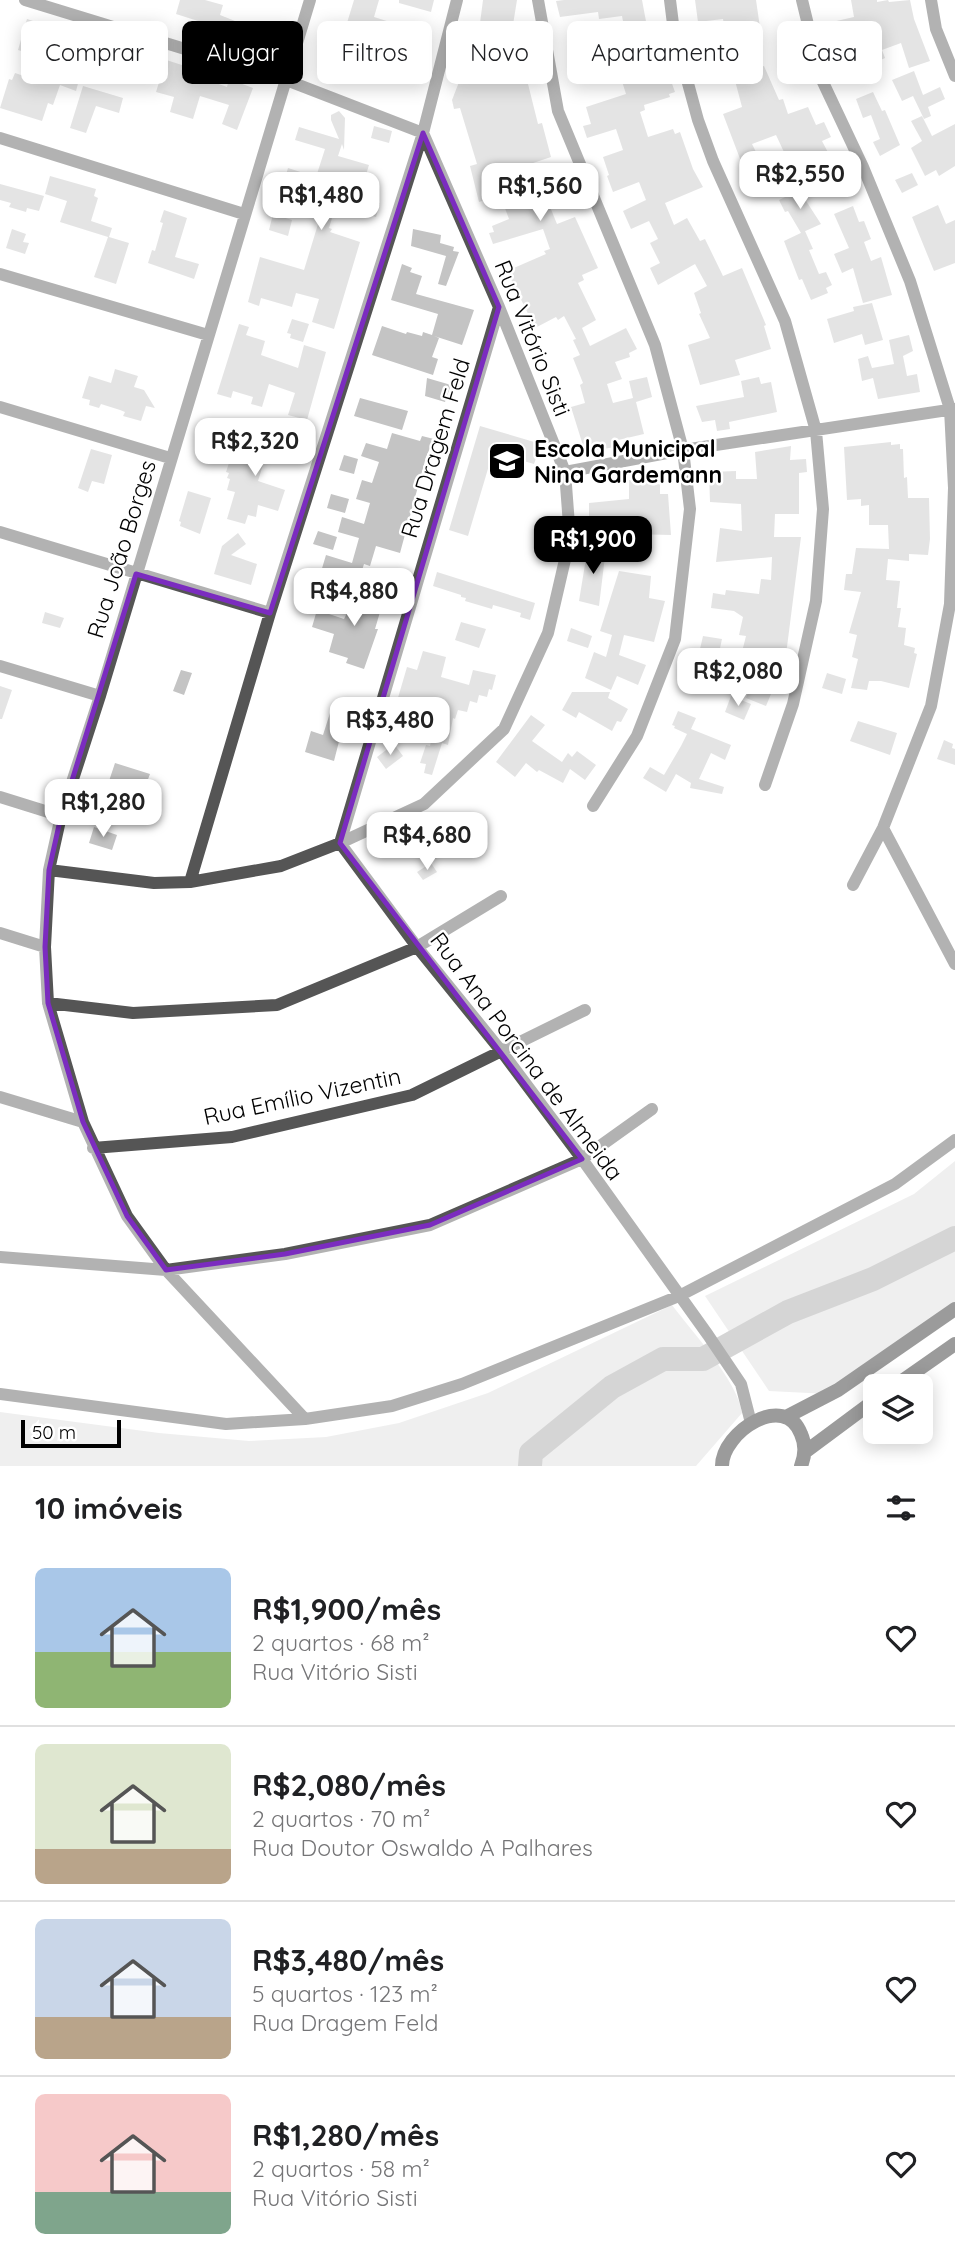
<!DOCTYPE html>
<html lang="pt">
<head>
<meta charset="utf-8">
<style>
	:root { --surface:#fff; --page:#f2f2f2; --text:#202124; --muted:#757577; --line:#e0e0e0; --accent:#000 }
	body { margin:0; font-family:Quicksand,sans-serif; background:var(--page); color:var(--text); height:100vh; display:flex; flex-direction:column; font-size:26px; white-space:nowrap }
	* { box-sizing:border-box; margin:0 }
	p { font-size:23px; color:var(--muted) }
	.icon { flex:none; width:38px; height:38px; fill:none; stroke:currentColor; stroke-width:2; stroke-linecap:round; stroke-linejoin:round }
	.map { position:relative; height:1466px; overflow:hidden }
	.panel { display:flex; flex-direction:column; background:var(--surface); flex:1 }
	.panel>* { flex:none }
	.top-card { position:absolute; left:21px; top:21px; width:914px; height:63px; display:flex; gap:14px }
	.fabs { position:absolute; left:863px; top:1374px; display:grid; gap:14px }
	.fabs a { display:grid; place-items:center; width:70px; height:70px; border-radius:10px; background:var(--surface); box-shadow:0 4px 18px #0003; font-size:35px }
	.scale { position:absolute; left:21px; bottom:18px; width:100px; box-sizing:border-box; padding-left:7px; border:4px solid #000; border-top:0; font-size:19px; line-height:24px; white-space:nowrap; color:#000; -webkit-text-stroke:5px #fff; paint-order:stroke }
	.price { position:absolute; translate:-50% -60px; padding:0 16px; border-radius:14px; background:#fff; color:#222; font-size:23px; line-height:46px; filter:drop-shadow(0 2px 4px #0008) }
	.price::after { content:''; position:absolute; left:50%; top:42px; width:21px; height:16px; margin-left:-10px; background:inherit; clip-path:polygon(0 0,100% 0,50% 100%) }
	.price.selected { background:var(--accent); color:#fff }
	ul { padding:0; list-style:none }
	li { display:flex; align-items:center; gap:21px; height:175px; padding:0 35px }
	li+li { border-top:2px solid var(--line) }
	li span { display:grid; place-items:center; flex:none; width:196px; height:140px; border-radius:10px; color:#555 }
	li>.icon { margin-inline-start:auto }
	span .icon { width:84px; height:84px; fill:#fffc; stroke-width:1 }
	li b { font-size:30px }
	h2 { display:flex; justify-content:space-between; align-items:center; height:84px; padding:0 35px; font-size:30px }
	.chip { padding:0 24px; border-radius:10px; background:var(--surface); box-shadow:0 4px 18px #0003; font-size:24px; line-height:63px }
	.chip.selected { background:var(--accent); color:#fff }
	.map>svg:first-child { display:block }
	.green { fill:#dcdcdc }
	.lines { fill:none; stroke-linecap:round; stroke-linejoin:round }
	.river { stroke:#a3a3a3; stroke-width:24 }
	.building { fill:#c4c4c4 }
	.street { stroke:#555; stroke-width:12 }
	.secondary { stroke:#222; stroke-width:14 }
	.marked { fill:none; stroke:#7b2cbf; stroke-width:5; stroke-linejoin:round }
	.labels { text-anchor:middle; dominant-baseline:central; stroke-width:5; stroke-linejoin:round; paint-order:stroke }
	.street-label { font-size:23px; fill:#000; stroke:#fff }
	.poi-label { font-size:23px; font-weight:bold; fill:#000; stroke:#fff; text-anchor:start }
</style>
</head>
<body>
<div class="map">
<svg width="955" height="1466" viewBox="0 0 955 1466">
	<rect width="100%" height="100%" fill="#fff"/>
	<path class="green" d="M955 1161V1306L828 1394 769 1391 705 1296 914 1194Z
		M672 1305C692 1332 738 1381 742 1413L696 1466H0V1412L159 1433 249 1441 326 1437 399 1423 488 1393Z"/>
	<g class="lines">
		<path class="river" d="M530 1466 531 1453 612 1387 663 1359H703L788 1312 873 1279 955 1238"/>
	</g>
	<path class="building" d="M180 0H205L223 5 220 15 235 21 234 24 239 25 235 39 196 28 198 21 176 14Z
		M354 0H379L374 17 425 33 418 54 356 35 351 54 324 48 328 33 343 36Z
		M399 0H434L431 12 399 3Z
		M483 0H517L506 68 524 64 527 71H530L532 83 528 84 538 124 542 123 551 157 533 163 542 187 561 180 566 196 548 202 557 224 575 217 598 268 582 275 584 280 578 283 596 320 582 328 590 346 626 328 637 349 629 353 630 357 615 362 622 379 607 384 613 403 633 398 629 381 647 377 652 397 636 402 644 434 614 441 615 447 585 452 571 407 585 403 580 385 583 383 573 358 580 355 573 340 576 339 564 316 558 320 556 317 535 328 507 271 546 254 544 251 550 249 543 229 493 244 489 233 494 232 492 226 509 219 500 195 479 202 470 166 477 164 460 108 454 109 452 100 459 82 465 80 469 52 476 53 478 22 480 23Z
		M564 0H642L648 32 652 31 663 80 670 78 675 92 669 94 670 97 644 105 645 110 640 112 648 137 673 129 675 134 680 132 693 169 703 187 665 203 674 225 687 218 700 241 705 239 723 276 742 268 766 325 764 326 771 349 735 360 740 375 700 385 688 345 710 338 699 314 701 313 694 293 707 286 695 264 658 285 650 268 660 263 650 243 658 239 649 221 631 229 623 211 646 200 639 182 613 192 607 176 609 175 603 157 623 150 616 129 587 138 583 126 591 124 586 107 626 94 620 75 579 83 572 42 593 39 596 59 629 52 622 16 599 19 598 12 560 17 556 1Z
		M695 0H756L762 41 745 44 744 33 726 37 723 19 698 22Z
		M851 0H877V2L888 0 889 2 910 0 914 19 930 61 909 68 901 43 882 50 885 58 874 63 870 53 835 66 830 50 838 48 832 22 854 17Z
		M27 19 42 24 41 29 68 38 71 28 93 35 89 48 84 46 75 75 80 76 76 91 60 85 53 105 48 103 42 121 0 108 9 79 12 80 15 73 30 78 37 56 18 50Z
		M747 54 751 70 764 66 779 100 783 99 788 114 808 107 816 125 824 122 831 137 822 141 844 183 825 194 814 174 798 182 776 135 752 144 768 176 750 185 723 114 742 107 729 58Z
		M160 58 207 73 205 79 227 87 229 79 253 88 237 130 222 124 229 105 200 96 193 119 170 112 174 97 156 92 161 76 156 74Z
		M350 58 367 61 363 75 348 73Z
		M914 71 923 95 940 87 945 99 928 107 931 116 924 119 913 96 902 101 892 80Z
		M83 86 123 98 119 113 96 106 86 133 70 128Z
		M873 92 882 111 885 110 900 145 880 156 873 142 880 139 871 115 863 118 856 99Z
		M339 111 345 118 344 150 342 144 338 156 369 165 362 188 372 191 369 200 380 203 376 217 336 205 329 228 332 229 330 232 360 242 334 329 312 322 319 299 296 293 292 307 261 298 259 306 248 302 260 257 304 270 326 198 283 185 288 168 316 177 325 149 295 140 299 127 339 139 331 120V115Z
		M922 116 932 136 955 124V166L939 176 936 170 925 176 911 148 922 141 911 121Z
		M374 126 392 131 389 143 371 138Z
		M912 173 918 185 902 193 895 180Z
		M50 176 96 189 94 196 98 198 91 221 112 228 109 237 129 243 116 284 94 277 108 237 60 222 67 201 45 194Z
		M0 184 44 196 39 211 27 208 26 212 9 207 11 203 0 200Z
		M799 190 821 224 801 233 788 211 785 212 779 200Z
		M938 205 946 224 955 220V263L934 271 912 217Z
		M853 206 859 222 864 221 871 239 864 242 871 261 881 257 892 295 863 303 853 268 842 273 834 254 849 248 834 214Z
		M164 210 187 218 175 257 199 264 194 279 148 263 152 250 155 251 163 223 160 222Z
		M273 214 292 220 288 236 269 230Z
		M12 229 26 234 23 242 29 243 25 254 6 248Z
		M413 229 441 235 440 243 454 247 453 251 459 252 446 286 438 284 446 256 411 246Z
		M805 231 813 249 809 250 819 274 826 272 832 285 826 288 828 293 811 300 802 279 799 280 784 241Z
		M402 264 412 268 410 272 422 276 416 294 474 310 462 345 434 336 439 338 432 357 438 359 433 375 372 355 382 326 406 334 407 332 422 336 423 332 432 335 438 314 391 300Z
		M872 303 883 340 865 345 862 334 834 343 827 319 854 311 853 307Z
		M292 319 309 324 303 342 290 338 291 334 287 333Z
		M239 324 249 327 246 335 265 341 261 355 298 368 304 345 326 352 307 420 288 415 295 393 269 384 262 407 251 404 253 397 233 391 231 398 217 394Z
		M909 335 913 351 903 356 907 376 917 374 920 392 878 399 873 378 862 381 858 359 868 356 872 368 894 364 889 340Z
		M115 369 138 376 134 387 144 390 155 408 146 406 141 421 123 416 125 412 120 410 101 404 99 408 89 405 90 400 82 398 89 376 111 383Z
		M759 377 761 384 771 382 777 412 729 422 730 429 717 431 715 420 702 422 696 406 744 397 741 381Z
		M427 378 451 385 445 402 425 396Z
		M360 398 408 411 402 430 354 416Z
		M211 422 225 428 224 431 228 433 224 442 205 435Z
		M480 426 541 444 534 464 493 452 468 536 449 530Z
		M392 433 420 441 422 436 434 439 426 457 400 553 376 546 370 566 364 564 358 583 330 575 319 611 299 605 304 591 307 592 311 573 320 575 326 555 352 563 359 538 338 532 342 517 364 524 370 503 356 499 362 480 372 483 379 462 361 456 366 443 387 449Z
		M257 435 283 442 284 439 297 443 292 459 272 453 271 456 266 455 258 481 285 490 278 511 258 505 256 517 248 515 245 524 227 519 235 492 227 490 230 479 227 478 229 473 226 472 234 448 250 453Z
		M891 442V445L900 444V449H903L904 478 907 477 908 498H929L930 539 928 555 909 554V561L888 559 886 580 900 581 897 608H901L898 627 906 628 904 645 915 648 914 653 917 654 909 688 881 681H869L867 690 851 688 858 659 852 657 857 635 849 633 861 592 844 590 846 574H852L856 548 889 549 888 525H869V505L861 506V499L847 500 844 447Z
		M791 446 790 460 806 459 807 472 799 473V514H775L774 537H801L787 647 782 664 752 656 743 685 735 683 737 676 727 674 728 672 720 669 725 655 740 660 746 636 739 635 743 617 734 611 711 608 713 593 725 595 726 590 759 594 761 579 771 580 772 557 716 562 720 528 742 531 741 504 710 502 709 472 736 471V479H757L755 452Z
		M91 449 112 455 104 484 92 481 88 492 78 488Z
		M344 455 358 459 354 474 339 470Z
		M650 479 651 485 660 484V494H668L671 535 630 534 633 524H621V521H589V503L629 499V480Z
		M188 491 211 498 200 534 180 526 181 522 179 521Z
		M331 494 349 499 345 513 327 508Z
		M318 531 337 537 333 550 313 544Z
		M238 533 246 544 231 555 257 564 251 585 214 574 222 546Z
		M588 546 606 548 599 606 579 601Z
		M619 571 651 576 649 598 665 601 654 642 624 635 619 655 646 665 638 685 617 676 611 690 585 678 594 652 606 657 612 635 600 631Z
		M437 572 535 603 530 620 520 617 521 613 493 605 492 609 465 601 466 598 461 597V595L433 586Z
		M360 587 385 595 375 629H378L364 669 346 663 348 658 329 652 334 634 312 627 317 610 344 619 347 613 350 614Z
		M45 612 64 618 60 628 42 623Z
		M461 622 486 629 479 648 455 640Z
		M571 628 592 636 588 648 567 641Z
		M703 636 722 639 719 653 700 649Z
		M423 651 446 657 441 677 469 685 473 670 496 675 492 690 489 689 487 697 479 695 477 703 470 701 467 712 458 710 455 719 453 718 448 745 442 743 432 775 424 773 426 764 420 763 426 745 430 746 436 717 415 710 409 730 390 725 407 667 417 670Z
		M181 670 192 673 184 695 173 691Z
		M827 673 846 679 842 694 822 688Z
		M0 686 12 690 2 719H0Z
		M751 686 771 694 766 706 746 698Z
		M572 692H610L608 698 628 709 621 722 617 721 612 731 579 712 576 718 562 710Z
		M731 696 751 704 744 720 725 712Z
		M678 711 696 718 691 729 731 745 725 760 711 753 699 779 724 787 722 794 690 788 691 783 676 774 666 792 643 778 650 767 664 775 681 746 687 734 674 728 675 726 672 725Z
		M330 713 345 718 334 761 305 752 311 731 323 735Z
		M531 715 545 725 532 741 562 762 568 753 572 757 577 751 596 765 585 780 570 769 563 783 539 770 537 772 526 763 515 777 496 762Z
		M858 721 897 733 890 755 850 741Z
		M944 740 953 744 952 748 955 749V765L937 759Z
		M394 744 403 756 386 769 377 757Z
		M115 763 150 774 142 795 108 784Z
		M94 827 117 835 112 850 89 843Z
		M424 827 432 837 441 832 447 840 445 842 451 850 435 859 416 833Z
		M431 863 437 872 423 880 417 872Z"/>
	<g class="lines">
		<path class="street" d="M25 0 286 80 423 133 499 307 565 472 570 538 548 633 504 729 424 804 340 843 281 866 190 882 154 883 49 870
			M538 0 558 111 655 345 683 450 690 509 675 639 637 736 593 806
			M670 0 674 32 698 120 713 161 785 321 816 431 823 509 816 601 793 704 765 785
			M802 0 821 78 863 167 910 281 950 409 954 488 950 604 931 706 883 828 853 885
			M931 0 936 29 955 76
			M0 138 244 214
			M0 274 208 335
			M0 407 170 458
			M565 472 683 450 955 409
			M0 532 270 613
			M0 666 100 696
			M0 797 61 816
			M883 828 955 964
			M340 843 417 947 502 1052 582 1159 708 1335 741 1384 751 1423
			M340 843 499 307
			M190 882 270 613 423 133 457 0
			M0 933 45 947
			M48 1003 133 1013 277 1005 417 947 501 896
			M0 1097 83 1122
			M93 1148 232 1137 412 1095 585 1010
			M0 1257 166 1270 285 1254 430 1225 582 1159 652 1109
			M0 1394 226 1424 305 1419 392 1406 462 1384 679 1296 895 1184 955 1140
			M305 1419 166 1270 127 1216 83 1122 48 1003 45 947 49 870 61 816 100 696 310 0"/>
		<path class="secondary" d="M895 1386 955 1344
			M786 1417 838 1390 955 1309
			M805 1452 875 1400
			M722 1466C722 1432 785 1391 801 1434 806 1445 805 1456 801 1466"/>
	</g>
	<path d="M0 0H955V1466H0ZM423 133 499 307 340 843 582 1159 430 1225 285 1254 166 1270 127 1216 83 1122 48 1003 45 947 49 870 61 816 136 574 270 613Z" fill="#fff" fill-opacity=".55" fill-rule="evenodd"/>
	<path class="marked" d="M423 133 499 307 340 843 582 1159 430 1225 285 1254 166 1270 127 1216 83 1122 48 1003 45 947 49 870 61 816 136 574 270 613Z"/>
	<defs>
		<symbol id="school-square" viewBox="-11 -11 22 22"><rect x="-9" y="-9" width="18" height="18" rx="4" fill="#000" stroke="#fff"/><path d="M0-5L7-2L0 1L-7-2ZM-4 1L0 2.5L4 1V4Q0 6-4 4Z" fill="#fff"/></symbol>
	</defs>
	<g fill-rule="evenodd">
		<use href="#school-square" x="485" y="439" width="44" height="44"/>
	</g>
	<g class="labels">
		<g class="street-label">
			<text transform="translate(533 338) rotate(68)">Rua Vitório Sisti</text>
			<text transform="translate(435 448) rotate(-73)">Rua Dragem Feld</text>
			<text transform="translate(121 549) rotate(-73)">Rua João Borges</text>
			<text transform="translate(527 1056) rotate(53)">Rua Ana Porcina de Almeida</text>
			<text transform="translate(302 1096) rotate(-12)">Rua Emílio Vizentin</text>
		</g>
		<g class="poi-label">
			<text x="534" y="448">Escola Municipal<tspan x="534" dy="26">Nina Gardemann</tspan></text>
		</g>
	</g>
</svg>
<div class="fabs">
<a><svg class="icon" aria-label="layers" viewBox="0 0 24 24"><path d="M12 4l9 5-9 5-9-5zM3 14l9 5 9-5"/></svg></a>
</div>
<div class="scale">50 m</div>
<b class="price" style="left:800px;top:211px">R$2,550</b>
<b class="price" style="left:540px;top:223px">R$1,560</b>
<b class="price" style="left:321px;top:232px">R$1,480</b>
<b class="price" style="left:255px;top:478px">R$2,320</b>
<b class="price selected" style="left:593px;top:576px">R$1,900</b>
<b class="price" style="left:354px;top:628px">R$4,880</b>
<b class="price" style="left:738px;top:708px">R$2,080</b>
<b class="price" style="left:390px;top:757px">R$3,480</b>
<b class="price" style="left:103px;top:839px">R$1,280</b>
<b class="price" style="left:427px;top:872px">R$4,680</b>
<div class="top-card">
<a class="chip">Comprar</a>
<a class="chip selected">Alugar</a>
<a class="chip">Filtros</a>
<a class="chip">Novo</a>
<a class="chip">Apartamento</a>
<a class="chip">Casa</a>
</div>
</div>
<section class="panel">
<h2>10 imóveis<svg class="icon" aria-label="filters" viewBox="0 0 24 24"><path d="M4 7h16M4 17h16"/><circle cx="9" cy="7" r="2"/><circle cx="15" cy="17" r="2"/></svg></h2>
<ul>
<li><span style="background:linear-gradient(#a9c7e8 60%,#8fb573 0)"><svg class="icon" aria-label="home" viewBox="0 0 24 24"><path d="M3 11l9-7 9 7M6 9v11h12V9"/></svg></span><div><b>R$1,900/mês</b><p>2 quartos · 68 m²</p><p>Rua Vitório Sisti</p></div><svg class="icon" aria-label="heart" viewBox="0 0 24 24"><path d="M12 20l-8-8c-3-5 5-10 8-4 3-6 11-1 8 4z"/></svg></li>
<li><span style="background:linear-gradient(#dfe7d0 75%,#b9a48a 0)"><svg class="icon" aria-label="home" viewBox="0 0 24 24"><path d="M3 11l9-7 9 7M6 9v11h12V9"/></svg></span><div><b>R$2,080/mês</b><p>2 quartos · 70 m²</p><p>Rua Doutor Oswaldo A Palhares</p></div><svg class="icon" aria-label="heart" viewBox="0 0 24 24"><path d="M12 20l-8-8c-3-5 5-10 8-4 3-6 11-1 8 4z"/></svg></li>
<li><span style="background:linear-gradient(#c9d6e8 70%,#b9a48a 0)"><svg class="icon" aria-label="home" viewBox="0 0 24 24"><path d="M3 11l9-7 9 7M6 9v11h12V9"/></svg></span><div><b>R$3,480/mês</b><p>5 quartos · 123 m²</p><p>Rua Dragem Feld</p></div><svg class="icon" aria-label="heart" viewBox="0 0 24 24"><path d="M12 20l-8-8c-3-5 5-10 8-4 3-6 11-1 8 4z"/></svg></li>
<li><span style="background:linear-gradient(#f6c9c9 70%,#7fa58c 0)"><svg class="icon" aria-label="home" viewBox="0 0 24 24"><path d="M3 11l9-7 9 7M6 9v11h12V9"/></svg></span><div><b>R$1,280/mês</b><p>2 quartos · 58 m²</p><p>Rua Vitório Sisti</p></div><svg class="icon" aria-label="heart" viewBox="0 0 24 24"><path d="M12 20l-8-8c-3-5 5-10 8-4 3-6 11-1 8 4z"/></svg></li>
</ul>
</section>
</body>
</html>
